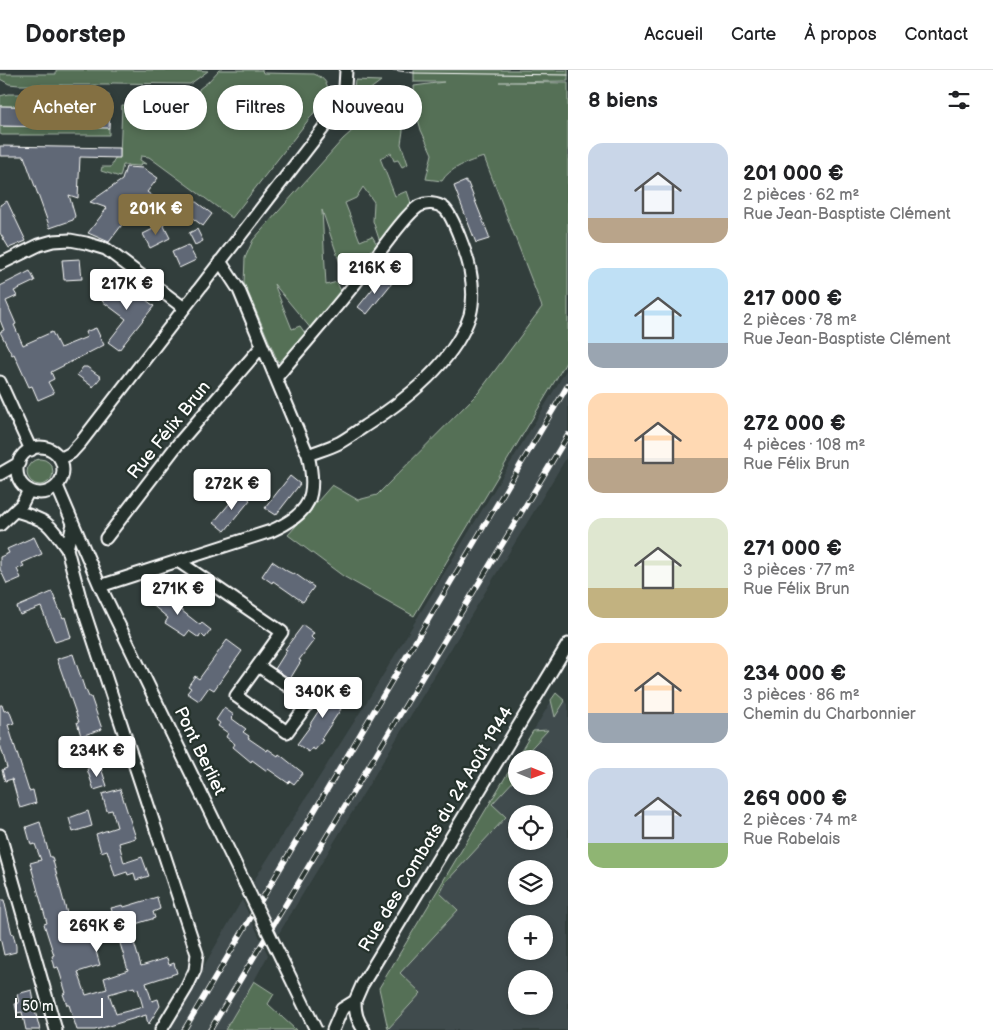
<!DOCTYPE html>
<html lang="fr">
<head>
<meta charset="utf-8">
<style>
	:root { --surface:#fff; --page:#f6f6f6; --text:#202124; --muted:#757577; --line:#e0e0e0; --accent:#847042 }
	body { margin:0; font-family:"Balsamiq Sans",sans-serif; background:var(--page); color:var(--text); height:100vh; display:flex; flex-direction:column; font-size:19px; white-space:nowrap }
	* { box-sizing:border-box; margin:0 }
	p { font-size:16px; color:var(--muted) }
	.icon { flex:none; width:28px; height:28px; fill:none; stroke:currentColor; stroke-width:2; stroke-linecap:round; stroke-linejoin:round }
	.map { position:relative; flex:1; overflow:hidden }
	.details { display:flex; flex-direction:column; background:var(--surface); width:425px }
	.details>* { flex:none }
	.top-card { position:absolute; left:15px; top:15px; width:475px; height:45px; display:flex; gap:10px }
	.needle { width:32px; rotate:91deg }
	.buttons { position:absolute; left:508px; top:680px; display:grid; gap:10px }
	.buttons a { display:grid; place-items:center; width:45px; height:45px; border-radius:50%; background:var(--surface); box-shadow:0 2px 8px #0003; font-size:25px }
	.scale { position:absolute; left:15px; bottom:12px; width:88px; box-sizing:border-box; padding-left:5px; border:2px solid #fff; border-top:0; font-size:14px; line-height:18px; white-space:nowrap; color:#fff; -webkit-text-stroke:4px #26332d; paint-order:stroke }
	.price { position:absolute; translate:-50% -42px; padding:0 11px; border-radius:5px; background:#fff; color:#222; font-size:16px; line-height:32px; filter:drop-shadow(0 1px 2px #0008) }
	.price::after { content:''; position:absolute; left:50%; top:30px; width:15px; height:11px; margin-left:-8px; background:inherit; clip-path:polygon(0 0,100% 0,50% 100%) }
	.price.active { background:var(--accent); color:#fff }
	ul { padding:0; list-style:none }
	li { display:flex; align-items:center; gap:15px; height:125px; padding:0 20px }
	li span { display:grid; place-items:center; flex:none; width:140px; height:100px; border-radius:15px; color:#555 }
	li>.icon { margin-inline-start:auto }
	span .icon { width:60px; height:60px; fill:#fffc; stroke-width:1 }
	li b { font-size:21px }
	h2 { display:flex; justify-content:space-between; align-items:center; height:60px; padding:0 20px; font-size:21px }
	.chip { padding:0 18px; border-radius:22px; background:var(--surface); box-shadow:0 2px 8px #0003; font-size:18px; line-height:45px }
	.chip.active { background:var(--accent); color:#fff }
	header { display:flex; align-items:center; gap:30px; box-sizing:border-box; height:70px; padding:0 25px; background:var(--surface); border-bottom:1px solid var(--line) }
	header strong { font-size:24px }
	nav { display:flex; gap:28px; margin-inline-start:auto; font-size:18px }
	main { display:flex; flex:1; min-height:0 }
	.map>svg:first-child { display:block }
	.built { fill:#404b4d; fill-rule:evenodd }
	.green { fill:#557057; stroke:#aab8ab }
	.building { fill:#606876; stroke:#fff; fill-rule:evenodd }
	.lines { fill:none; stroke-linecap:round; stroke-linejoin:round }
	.minor-casing { stroke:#fff; stroke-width:15 }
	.minor { stroke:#26332d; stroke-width:11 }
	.tram { stroke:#fff; stroke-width:1 }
	.rail-casing { stroke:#fff; stroke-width:5.5 }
	.rail { stroke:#26332d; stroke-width:4; stroke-dasharray:11; stroke-linecap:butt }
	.minor-bridge-casing { stroke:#fff; stroke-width:15; stroke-linecap:butt }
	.minor-bridge { stroke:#26332d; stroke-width:11 }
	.labels { text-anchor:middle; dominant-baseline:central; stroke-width:4.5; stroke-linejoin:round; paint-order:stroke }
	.street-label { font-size:18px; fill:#fff; stroke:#26332d }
</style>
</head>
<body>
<header>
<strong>Doorstep</strong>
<nav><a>Accueil</a><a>Carte</a><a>À propos</a><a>Contact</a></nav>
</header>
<main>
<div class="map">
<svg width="568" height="960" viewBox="0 0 568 960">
	<rect width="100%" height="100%" fill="#323e3c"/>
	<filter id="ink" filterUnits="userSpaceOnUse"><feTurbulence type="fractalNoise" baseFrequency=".02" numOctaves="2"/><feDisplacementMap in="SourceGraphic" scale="10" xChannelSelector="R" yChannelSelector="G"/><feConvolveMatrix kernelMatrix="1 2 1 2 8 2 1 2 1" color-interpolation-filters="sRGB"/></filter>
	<g filter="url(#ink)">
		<path class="built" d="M568 297V385L278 865 253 812 371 625Z
			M556 623 568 634V960H389L379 918ZM516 689H544V716H516ZM516 744H544V771H516ZM516 799H544V826H516ZM516 854H544V881H516ZM516 909H544V936H516Z
			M242 830 268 885 254 911 225 960H167Z"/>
		<path class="green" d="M56 0H190L208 1 190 14 112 13 110 15H19L9 14 0 9V4H56Z
			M219 0H262L263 3 314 4C325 8 330 15 327 26L232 148 149 87 141 86 140 90 146 94 141 93 140 96 123 95 120 107 101 101 102 97H111L115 88 120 87 122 35 197 36 199 19 208 12Z
			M414 0H568V11L499 12 568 13V289L414 546 343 506 288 465 332 415 358 430 377 425 479 322 542 237 484 87C470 91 449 98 442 111L426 109 432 84 421 60 416 42 414 16 444 12H414Z
			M355 10 381 11 352 33Z
			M396 22 404 54 401 74 408 94 402 97 398 90 394 91 391 83 380 88 395 126 407 121 411 133 380 172 373 151 374 132 363 117 356 128 345 133 360 171 372 166 378 176 348 217 322 140 326 215 337 212 342 224 312 260 274 214 292 259 300 256 307 266 293 284 278 292 244 213 245 188 253 170 343 69Z
			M8 24H20V36H0V26Z
			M33 24H52V37L24 36V28H32Z
			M64 25H83V38L56 37V28H64Z
			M95 25H109V38H87V29H95Z
			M0 56 109 58V65H2L0 64Z
			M27 402a13 13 0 1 1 26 0a13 13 0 1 1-26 0Z
			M556 623 565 631 555 647 551 630Z
			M548 660 521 689H516V708L492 734 506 747 445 813 440 823 458 840 400 903 421 923 388 959 379 918 533 661Z
			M254 911 274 924 268 934 296 960H225Z"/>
		<path class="building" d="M0 36 110 38 109 58 0 56Z
			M0 76 120 78V88L80 87 78 128 69 125 75 146 73 150 50 158 24 86H0Z
			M126 97 143 98 158 108 147 122 167 137 152 145 143 127 109 172 88 163 107 138 90 132 122 110Z
			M466 111V113H468L489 166V169L476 173 454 116Z
			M7 131 26 171 9 178 0 163V135Z
			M195 131 212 144 203 156 186 143Z
			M163 154 170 168 150 178 143 164Z
			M197 159 203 171 195 175 189 163Z
			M188 175 196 190 179 198 172 182Z
			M80 189 82 209 64 210 62 190Z
			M30 201 35 211 14 221 17 226 6 231 16 254 14 255 23 275 52 262 60 278 87 267 85 262 96 258 104 275 51 302 54 309 48 312 54 323 38 330 32 316 29 317 14 284 12 285 0 262 4 260 0 250V216Z
			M383 206 392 213 367 244 358 237Z
			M119 209 154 236 119 280 108 272 126 249 102 231Z
			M83 297H87L101 307 93 317 77 305Z
			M290 406 300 414 276 445 265 438Z
			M240 421 250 430 225 461 214 452Z
			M34 467 42 484 22 493 24 496 17 499 21 508 7 514 0 499V487L9 483 7 479Z
			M272 491 287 501 293 504 294 503 314 517 303 532 273 511 272 513 262 506Z
			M160 518 179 534 177 537 200 555 202 553 211 560 205 568 201 564 199 568 189 561 185 566 165 553 168 548 150 533Z
			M52 522 63 548 65 547 71 567 55 572 41 537 20 545 17 537Z
			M303 555 314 563 311 567 314 570 299 590 301 591 290 609 275 599 287 580 285 579Z
			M227 570 242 581 214 620 209 617 199 631 187 623 191 618 188 616 195 606 199 609Z
			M73 584 85 620H86L89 627H91L102 659 81 666 77 652H79L57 589Z
			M332 610 343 619 339 624 342 626 336 635 341 639 321 669 323 670 315 680 312 678 309 682 297 674 311 655 310 654 327 628 325 627 329 623 325 620Z
			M0 635H2L4 641 9 640 14 653 8 655 29 721 33 720 36 733 20 738 12 709 5 711 2 700 7 698 0 674Z
			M224 638 234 645 231 648 246 659 243 662 249 666 248 668 267 681 268 679 278 686 279 684 303 703 294 714 290 711 288 713 268 699 267 701 252 690 251 692 233 677 235 674 226 667 228 663 218 656 220 653 216 650Z
			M78 667 84 684 71 689 65 671Z
			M100 695 107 716 94 720 87 699Z
			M120 719 136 768 119 773 124 793 142 787 149 806 136 810 134 803 128 805 127 802 115 806 107 780 101 782 96 764 117 757 112 740 107 741 102 724Z
			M88 741 92 756 73 762 69 748Z
			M40 752 50 787H52L69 851 86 846 87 849 112 841 111 838 123 835 124 837 157 827 160 839 153 842 155 848 129 856 141 896 167 888 169 895 174 893 177 903 146 913 152 931 158 929 160 936 148 955 146 945 95 960H77L69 935H67L63 924 66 923 58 897 55 898 52 886 54 885 44 854 47 853 30 793 41 790 35 774 31 775 26 757ZM116 860 128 900 104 908 107 919 86 925 78 902 100 895 92 867ZM134 917 135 920 138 919 143 937 116 944 109 924Z
			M0 830H4L12 864 13 863 16 876V882L4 885 0 867Z
			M32 920 34 932 33 933 40 960H26L22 942 17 943 15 934 19 933 17 924Z"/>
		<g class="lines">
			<defs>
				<path id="minor" d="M0 194 39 175 53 171 70 170 86 173 106 179 184 238
					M276 308C304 274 334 241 361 206 374 191 404 145 419 136 427 132 437 133 444 138 453 145 468 188 470 200 473 215 474 231 470 245 454 293 406 330 365 356 356 362 348 368 339 373 329 378 318 381 308 385
					M0 312 31 380
					M17 400a23 23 0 1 1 46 0a23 23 0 1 1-46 0Z
					M60 389 71 383 81 372 338 39 345 17 346 0
					M0 404 19 393
					M57 416 100 516 245 814
					M16 441C47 450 48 452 67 479
					M73 454 67 479 82 535 197 884 195 900 187 917 161 960
					M0 455 22 434 29 420
					M106 468 178 374 262 276
					M178 491 282 562 236 626 287 662 310 631 258 596
					M100 516 271 461C310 444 318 426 308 385L239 220 220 191
					M0 765 56 960
					M355 931C355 943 357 950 364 960
					M333 960 342 939 355 931 362 915 568 574"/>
			</defs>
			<use href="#minor" class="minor-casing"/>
			<use href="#minor" class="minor"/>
			<path class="tram" d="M393 0 414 3 568 5"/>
			<defs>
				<path id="rail" d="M184 960 568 315
					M210 960 568 365"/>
			</defs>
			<use href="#rail" class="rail-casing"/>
			<use href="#rail" class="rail"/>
			<defs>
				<path id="minor-bridge" d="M245 814 316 960"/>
			</defs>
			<use href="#minor-bridge" class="minor-bridge-casing"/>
			<use href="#minor-bridge" class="minor-bridge"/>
		</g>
	</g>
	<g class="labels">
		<g class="street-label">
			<text transform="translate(169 360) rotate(-51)">Rue Félix Brun</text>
			<text transform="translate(200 681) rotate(64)">Pont Berliet</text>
			<text transform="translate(436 759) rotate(-59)">Rue des Combats du 24 Août 1944</text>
		</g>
	</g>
</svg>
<div class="buttons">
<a><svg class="needle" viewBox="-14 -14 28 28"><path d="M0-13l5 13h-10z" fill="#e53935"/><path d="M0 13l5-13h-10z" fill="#757577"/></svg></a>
<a><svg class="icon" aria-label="locate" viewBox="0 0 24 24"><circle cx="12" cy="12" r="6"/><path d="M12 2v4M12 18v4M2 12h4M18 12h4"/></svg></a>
<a><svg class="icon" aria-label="layers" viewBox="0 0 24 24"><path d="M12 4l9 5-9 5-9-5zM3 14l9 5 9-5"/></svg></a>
<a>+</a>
<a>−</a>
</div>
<div class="scale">50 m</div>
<b class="price active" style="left:156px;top:166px">201K €</b>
<b class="price" style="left:375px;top:225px">216K €</b>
<b class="price" style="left:127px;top:241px">217K €</b>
<b class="price" style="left:232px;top:441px">272K €</b>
<b class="price" style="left:178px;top:546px">271K €</b>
<b class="price" style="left:323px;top:649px">340K €</b>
<b class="price" style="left:97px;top:708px">234K €</b>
<b class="price" style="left:97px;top:883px">269K €</b>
<div class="top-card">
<a class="chip active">Acheter</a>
<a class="chip">Louer</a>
<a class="chip">Filtres</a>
<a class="chip">Nouveau</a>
</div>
</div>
<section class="details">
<h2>8 biens<svg class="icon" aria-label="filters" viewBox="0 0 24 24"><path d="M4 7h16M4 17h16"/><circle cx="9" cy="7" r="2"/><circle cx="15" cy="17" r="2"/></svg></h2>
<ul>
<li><span style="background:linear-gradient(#c9d6e8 75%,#b9a48a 0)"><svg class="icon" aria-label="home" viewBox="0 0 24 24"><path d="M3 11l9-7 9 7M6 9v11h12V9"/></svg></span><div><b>201 000 €</b><p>2 pièces · 62 m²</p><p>Rue Jean-Basptiste Clément</p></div></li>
<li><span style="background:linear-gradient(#bfe0f5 75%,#9aa5b1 0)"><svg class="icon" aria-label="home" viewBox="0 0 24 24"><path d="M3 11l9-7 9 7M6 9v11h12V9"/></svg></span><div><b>217 000 €</b><p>2 pièces · 78 m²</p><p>Rue Jean-Basptiste Clément</p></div></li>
<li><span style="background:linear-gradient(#ffd9b3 65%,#b9a48a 0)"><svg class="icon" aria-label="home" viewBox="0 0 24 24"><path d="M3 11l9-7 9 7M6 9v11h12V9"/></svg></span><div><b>272 000 €</b><p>4 pièces · 108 m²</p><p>Rue Félix Brun</p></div></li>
<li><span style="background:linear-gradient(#dfe7d0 70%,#c2b280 0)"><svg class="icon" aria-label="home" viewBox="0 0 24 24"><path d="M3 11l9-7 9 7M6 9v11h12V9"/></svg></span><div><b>271 000 €</b><p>3 pièces · 77 m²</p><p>Rue Félix Brun</p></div></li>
<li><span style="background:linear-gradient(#ffd9b3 70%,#9aa5b1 0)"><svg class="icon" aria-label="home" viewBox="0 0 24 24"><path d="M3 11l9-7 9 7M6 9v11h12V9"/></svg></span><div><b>234 000 €</b><p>3 pièces · 86 m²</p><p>Chemin du Charbonnier</p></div></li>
<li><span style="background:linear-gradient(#c9d6e8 75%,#8fb573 0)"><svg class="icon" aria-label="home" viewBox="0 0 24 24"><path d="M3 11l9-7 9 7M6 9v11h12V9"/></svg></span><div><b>269 000 €</b><p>2 pièces · 74 m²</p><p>Rue Rabelais</p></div></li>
</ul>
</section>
</main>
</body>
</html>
